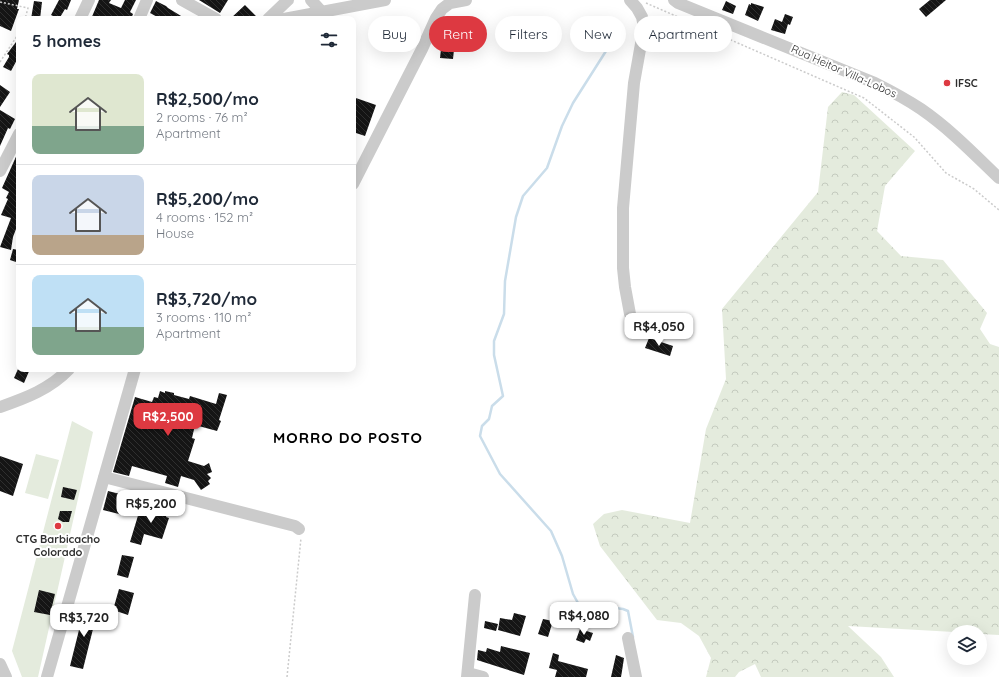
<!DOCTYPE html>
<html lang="en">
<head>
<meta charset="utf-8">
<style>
	:root { --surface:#fff; --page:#f6f6f7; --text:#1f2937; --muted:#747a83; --line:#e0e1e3; --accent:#dd3941 }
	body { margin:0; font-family:Quicksand,sans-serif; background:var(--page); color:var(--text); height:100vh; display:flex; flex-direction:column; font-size:15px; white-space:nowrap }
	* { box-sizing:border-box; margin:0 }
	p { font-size:13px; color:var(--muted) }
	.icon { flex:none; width:22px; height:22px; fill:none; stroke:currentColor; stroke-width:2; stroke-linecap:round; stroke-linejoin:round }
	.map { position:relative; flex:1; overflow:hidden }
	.sheet { position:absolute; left:16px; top:16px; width:340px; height:356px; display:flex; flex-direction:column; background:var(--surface); border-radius:8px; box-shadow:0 4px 16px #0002 }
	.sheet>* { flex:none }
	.banner { position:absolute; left:368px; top:16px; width:380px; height:36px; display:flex; gap:8px }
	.fabs { position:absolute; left:947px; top:625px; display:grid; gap:8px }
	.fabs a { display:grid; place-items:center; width:40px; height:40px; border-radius:50%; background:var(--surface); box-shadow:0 4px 16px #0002; font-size:20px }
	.price { position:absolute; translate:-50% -34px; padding:0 9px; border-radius:8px; background:#fff; color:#222; font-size:13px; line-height:26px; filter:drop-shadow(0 1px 2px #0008) }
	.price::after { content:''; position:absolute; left:50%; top:24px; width:12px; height:9px; margin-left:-6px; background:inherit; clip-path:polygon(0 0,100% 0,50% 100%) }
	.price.on { background:var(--accent); color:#fff }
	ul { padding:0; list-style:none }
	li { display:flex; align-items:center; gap:12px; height:100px; padding:0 16px }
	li+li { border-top:1px solid var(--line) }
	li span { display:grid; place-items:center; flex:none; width:112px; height:80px; border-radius:8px; color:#555 }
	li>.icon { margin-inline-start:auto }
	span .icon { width:48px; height:48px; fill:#fffc; stroke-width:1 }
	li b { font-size:17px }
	h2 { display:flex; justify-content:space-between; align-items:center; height:48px; padding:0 16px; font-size:17px }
	.pill { padding:0 14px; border-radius:18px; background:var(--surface); box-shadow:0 4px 16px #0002; font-size:14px; line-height:36px }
	.pill.on { background:var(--accent); color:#fff }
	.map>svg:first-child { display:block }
	.forest { fill:url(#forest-crowns) }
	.park { fill:#e4ebdd }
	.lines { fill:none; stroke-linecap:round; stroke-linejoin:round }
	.stream { stroke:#caddea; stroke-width:2.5 }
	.building { fill:url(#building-back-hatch) }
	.path { stroke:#cbcbcb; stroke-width:1.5; stroke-dasharray:2 2; stroke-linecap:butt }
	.minor { stroke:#cbcbcb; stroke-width:12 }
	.poi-dot { fill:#dd3941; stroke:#fff; stroke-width:1.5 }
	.labels { text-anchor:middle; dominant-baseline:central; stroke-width:4; stroke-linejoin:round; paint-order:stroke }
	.street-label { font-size:11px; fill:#2e2e2e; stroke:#fff }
	.poi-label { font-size:11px; font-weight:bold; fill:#2e2e2e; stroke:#fff; text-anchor:start }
	.district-label { font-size:15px; font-weight:bold; letter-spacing:1px; fill:#000; stroke:#fff }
</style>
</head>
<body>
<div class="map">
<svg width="999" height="677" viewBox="0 0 999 677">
	<defs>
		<pattern id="forest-crowns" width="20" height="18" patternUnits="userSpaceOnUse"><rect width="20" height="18" fill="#e4ebdd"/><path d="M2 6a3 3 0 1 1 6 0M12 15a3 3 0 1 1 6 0" fill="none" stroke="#c4cabe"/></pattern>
		<pattern id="building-back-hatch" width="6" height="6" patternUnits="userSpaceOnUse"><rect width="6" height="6" fill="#151515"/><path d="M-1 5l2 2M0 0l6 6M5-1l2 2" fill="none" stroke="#2f2f2f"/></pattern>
	</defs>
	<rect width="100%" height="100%" fill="#fff"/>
	<path class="forest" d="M842 92 854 95 915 151 885 186 877 231 901 256 943 260 987 313 980 329 990 344 999 347V635L980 634V632H954L848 626 881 657 894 677H761L755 664 739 672 735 677H706L711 658 699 636 681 623 657 620 600 546 593 524 604 514 622 510 690 523 706 429 726 379 722 309 818 192 828 107Z"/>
	<path class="park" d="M72 421 93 432 38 677H22L12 651Z
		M36 454 59 460 48 499 25 493Z"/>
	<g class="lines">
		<path class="stream" d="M606 51 573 103 562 126 547 168 523 196 516 217 505 281 504 314 494 341V355L503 396 492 406 489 419 482 426 480 436 500 474 551 531 562 556 573 594 578 603 623 609 628 611 633 637"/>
	</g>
	<path class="building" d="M0 0H19L17 9H19L11 31 0 26Z
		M59 0H71L67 10 65 9 59 19 51 15Z
		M99 0H111L109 3 121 8 125 0H136L130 12 133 14 131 19H91Z
		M199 0H228L220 13Z
		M930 0H946L926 17 919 9Z
		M34 1 42 2 40 19H31Z
		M156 1 166 6 168 8 186 19H161L150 13Z
		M726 1 736 6 733 14 722 10Z
		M751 3 764 7 758 21 745 15 749 4 751 5Z
		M245 5 259 19H230Z
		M785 14 793 17 790 25 788 24 785 34 771 30 775 19 782 22Z
		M444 21 471 23 469 33 456 31 453 59 440 58Z
		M19 38V56L11 71 3 67 9 57V55L7 54Z
		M0 85 10 92 0 107Z
		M353 97 376 105 365 136 353 132Z
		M0 110 15 119 10 129 8 128 0 146Z
		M19 150V221L13 237 11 250 0 247 11 218 1 215 8 199 6 198 9 192 2 188Z
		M13 249 19 250V263L10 260Z
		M649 338 673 346 670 356 645 348Z
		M18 369H30L24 383 14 378Z
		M160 391 165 393V391L174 393V395L189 399 190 396 216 404 219 393 227 395 219 420 221 421 217 431 195 425 192 438 195 439 188 461 204 466 209 463 212 472 207 474 211 478 208 481 210 484 201 490 194 480 181 476 178 487 165 483 167 476 132 466 129 476 113 472 135 397 152 402 154 397 158 398Z
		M0 456 23 464 13 496 0 491Z
		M63 487 77 490 74 500 61 497Z
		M108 491 124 495 121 507 125 508 123 515 103 510Z
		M162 500 170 502 166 517 169 518 162 539 144 534 141 545 130 542 140 509 158 514Z
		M60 511H72L69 522H63L58 519Z
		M122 555 134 557 128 578 117 575Z
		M119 589 134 593 128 615 113 610Z
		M39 590 55 594 50 615 34 612Z
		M85 606 98 609 83 669 70 666Z
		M514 613 526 616 520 636 498 630 500 618 512 620Z
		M543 619 553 621 548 637 538 634Z
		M485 621 498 624 496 631 484 628Z
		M580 629 593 633 590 641 586 639 584 643 576 640Z
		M501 646 530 653 524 675 477 660 478 650 486 652 487 648 500 652Z
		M553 653 559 655 558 661 588 669 586 677H555L557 670 549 668Z
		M616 655 624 658 622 671 621 677H611Z"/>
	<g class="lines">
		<path class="path" d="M0 2 28 8 25 19
			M646 3 864 98 914 137 946 173 974 189 999 210
			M0 62 19 33
			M287 677 301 538"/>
		<path class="minor" d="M182 0 216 19
			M311 0 321 11
			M674 0 678 3 875 83C891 91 906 99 921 109 950 129 974 154 999 178
			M80 19 89 0
			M139 19 147 0
			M268 19 288 0
			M284 19 385 0
			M0 171 19 134
			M353 184 422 49 436 18 442 9 450 3 466 0
			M630 314 625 287 623 268V208L634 83 644 27 642 17 637 8 630 0
			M0 407C26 398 50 389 69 369
			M104 477 295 526 299 529
			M628 638 636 677
			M0 664 6 677
			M468 673 483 677
			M47 677 135 369
			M467 677 475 595"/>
	</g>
	<g class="poi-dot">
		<circle cx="947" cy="83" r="4"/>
		<circle cx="58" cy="526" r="4"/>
	</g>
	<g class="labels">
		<g class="street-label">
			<text transform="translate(844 71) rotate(24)">Rua Heitor Villa-Lobos</text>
		</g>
		<g class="poi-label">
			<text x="955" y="83">IFSC</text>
			<text x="58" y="539" text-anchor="middle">CTG Barbicacho<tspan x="58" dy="13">Colorado</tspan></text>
		</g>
		<g class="district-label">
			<text x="348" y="437">MORRO DO POSTO</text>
		</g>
	</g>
</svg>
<div class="fabs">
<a><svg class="icon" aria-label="layers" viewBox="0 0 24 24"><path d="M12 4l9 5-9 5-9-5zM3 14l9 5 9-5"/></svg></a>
</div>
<b class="price" style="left:659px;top:347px">R$4,050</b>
<b class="price on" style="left:168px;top:437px">R$2,500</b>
<b class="price" style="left:151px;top:524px">R$5,200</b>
<b class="price" style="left:584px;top:636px">R$4,080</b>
<b class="price" style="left:84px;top:638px">R$3,720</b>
<div class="banner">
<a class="pill">Buy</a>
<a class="pill on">Rent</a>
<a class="pill">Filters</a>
<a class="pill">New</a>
<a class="pill">Apartment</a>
</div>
<section class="sheet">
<h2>5 homes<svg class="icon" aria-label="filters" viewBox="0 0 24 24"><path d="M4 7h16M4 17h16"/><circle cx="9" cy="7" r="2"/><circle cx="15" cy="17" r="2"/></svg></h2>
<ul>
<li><span style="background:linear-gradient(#dfe7d0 65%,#7fa58c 0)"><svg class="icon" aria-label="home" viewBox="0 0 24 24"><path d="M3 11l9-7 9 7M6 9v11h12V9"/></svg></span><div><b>R$2,500/mo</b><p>2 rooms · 76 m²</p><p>Apartment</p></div></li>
<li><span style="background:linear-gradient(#c9d6e8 75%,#b9a48a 0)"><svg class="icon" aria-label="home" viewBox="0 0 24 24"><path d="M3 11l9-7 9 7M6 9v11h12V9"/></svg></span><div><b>R$5,200/mo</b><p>4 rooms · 152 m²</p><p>House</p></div></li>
<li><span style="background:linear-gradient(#bfe0f5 65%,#7fa58c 0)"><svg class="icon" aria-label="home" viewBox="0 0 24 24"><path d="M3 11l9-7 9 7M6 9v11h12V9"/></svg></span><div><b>R$3,720/mo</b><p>3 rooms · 110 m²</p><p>Apartment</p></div></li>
</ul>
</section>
</div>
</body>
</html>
